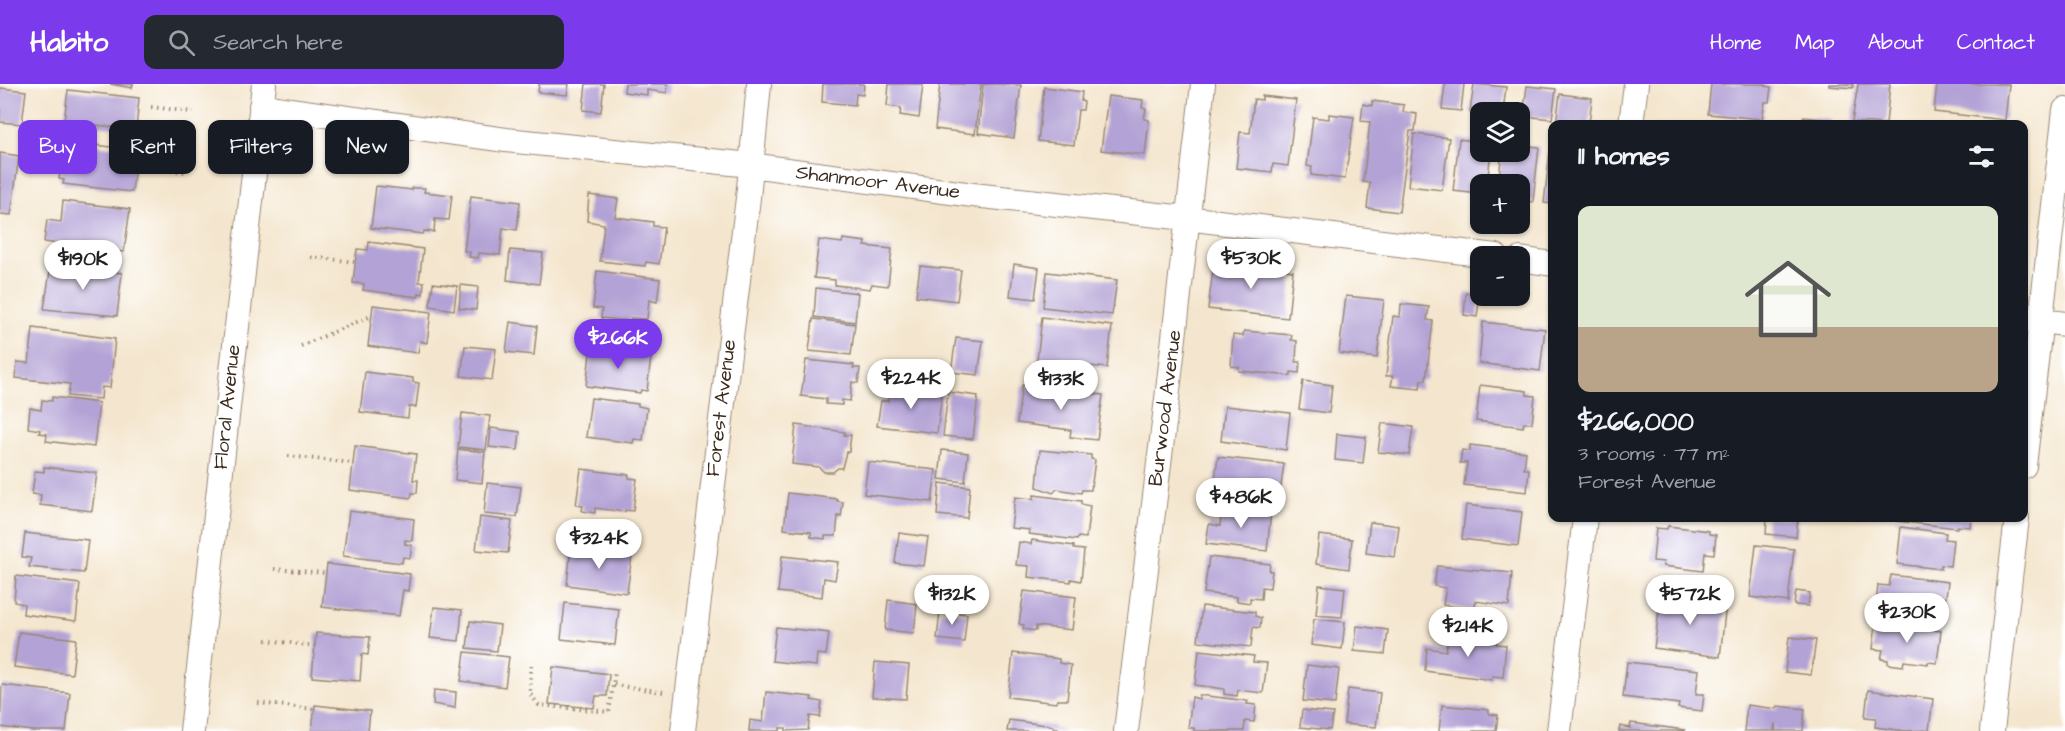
<!DOCTYPE html>
<html lang="en">
<head>
<meta charset="utf-8">
<style>
	:root { --surface:#171b24; --page:#242831; --text:#f1f3f6; --muted:#9ea1a6; --accent:#7c3aed }
	body { margin:0; font-family:"Architects Daughter",sans-serif; background:var(--page); color:var(--text); height:100vh; display:flex; flex-direction:column; font-size:22px; white-space:nowrap }
	* { box-sizing:border-box; margin:0 }
	p { font-size:20px; color:var(--muted) }
	.icon { flex:none; width:33px; height:33px; fill:none; stroke:currentColor; stroke-width:2; stroke-linecap:round; stroke-linejoin:round }
	.map { position:relative; flex:1; overflow:hidden }
	.details { position:absolute; left:1548px; top:36px; width:480px; height:402px; display:flex; flex-direction:column; background:var(--surface); border-radius:12px; box-shadow:0 2px 4px #0004 }
	.details>* { flex:none }
	.hud { position:absolute; left:18px; top:36px; width:570px; height:54px; display:flex; gap:12px }
	.controls { position:absolute; left:1470px; top:18px; display:grid; gap:12px }
	.controls a { display:grid; place-items:center; width:60px; height:60px; border-radius:12px; background:var(--surface); box-shadow:0 2px 4px #0004; font-size:30px }
	.price { position:absolute; translate:-50% -51px; padding:0 14px; border-radius:21px; background:#fff; color:#222; font-size:20px; line-height:39px; filter:drop-shadow(0 2px 3px #0008) }
	.price::after { content:''; position:absolute; left:50%; top:36px; width:18px; height:14px; margin-left:-9px; background:inherit; clip-path:polygon(0 0,100% 0,50% 100%) }
	.price.on { background:var(--accent); color:#fff }
	ul { padding:0; list-style:none }
	li { display:grid; align-content:center; gap:12px; height:318px; padding:0 30px }
	li span { display:grid; place-items:center; height:186px; border-radius:12px; color:#555 }
	li>.icon { margin-inline-start:auto }
	span .icon { width:108px; height:108px; fill:#fffc; stroke-width:1 }
	li b { font-size:26px }
	h2 { display:flex; justify-content:space-between; align-items:center; height:72px; padding:0 30px; font-size:26px }
	.tag { padding:0 21px; border-radius:12px; background:var(--surface); box-shadow:0 2px 4px #0004; font-size:21px; line-height:54px }
	.tag.on { background:var(--accent); color:#fff }
	header { display:flex; align-items:center; gap:36px; box-sizing:border-box; height:84px; padding:0 30px; background:var(--accent); color:#fff }
	header strong { font-size:28px }
	nav { display:flex; gap:33px; margin-inline-start:auto; font-size:21px }
	.search { width:420px; height:54px; background:var(--page); display:flex; align-items:center; gap:15px; box-sizing:border-box; padding:0 21px; border-radius:12px; color:var(--muted); font-size:22px }
	.map>svg:first-child { display:block }
	.building { fill:#b3a2d5 }
	.lines { fill:none; stroke-linecap:round; stroke-linejoin:round }
	.street-casing { stroke:#988876; stroke-width:26 }
	.path { stroke:#988876; stroke-width:4; stroke-dasharray:1.5 4.5; stroke-linecap:butt }
	.street { stroke:#fff; stroke-width:24 }
	.labels { text-anchor:middle; dominant-baseline:central; stroke-width:4.5; stroke-linejoin:round; paint-order:stroke }
	.street-label { font-size:20px; fill:#3b2a1e; stroke:#fff }
</style>
</head>
<body>
<header>
<strong>Habito</strong>
<div class="search"><svg class="icon" aria-label="search" viewBox="0 0 24 24"><circle cx="10" cy="10" r="6"/><path d="M15 15l6 6"/></svg>Search here</div>
<nav><a>Home</a><a>Map</a><a>About</a><a>Contact</a></nav>
</header>
<div class="map">
<svg width="2065" height="647" viewBox="0 0 2065 647">
	<rect width="100%" height="100%" fill="#fff"/>
	<filter id="ink" filterUnits="userSpaceOnUse"><feTurbulence type="fractalNoise" baseFrequency=".0167" numOctaves="2"/><feDisplacementMap in="SourceGraphic" scale="12" xChannelSelector="R" yChannelSelector="G"/><feConvolveMatrix kernelMatrix="1 2 1 2 8 2 1 2 1" color-interpolation-filters="sRGB"/></filter>
	<filter id="wash" filterUnits="userSpaceOnUse"><feTurbulence type="fractalNoise" baseFrequency=".008" numOctaves="4" result="noise"/><feDisplacementMap in="SourceGraphic" scale="24" xChannelSelector="R" yChannelSelector="G"/><feGaussianBlur stdDeviation="1.35" result="paint"/><feColorMatrix in="noise" values="0 0 0 0 0 0 0 0 0 0 0 0 0 0 0 0 0 1.4 0 .05"/><feComposite in="paint" operator="in"/></filter>
	<g filter="url(#wash)">
		<rect width="100%" height="100%" fill="#f4e6ce"/>
		<g id="blocks">
			<path class="building" d="M110 0H133L132 4Z
				M539 0H569L567 11 538 8Z
				M586 0H604L601 28 583 26Z
				M625 0H668L667 9 647 6V11L624 8Z
				M823 0H864L863 11 856 10 855 21 822 18Z
				M889 0H923L919 34 900 31 901 24 887 22Z
				M940 0H981L975 50 935 45Z
				M983 0 1021 1 1014 54 978 49Z
				M1445 0H1464L1461 27 1442 25Z
				M1474 0 1506 3 1503 28H1470Z
				M1711 0H1765L1766 2 1771 3 1769 18H1765L1762 35 1708 30Z
				M1829 0H1853V4L1829 2Z
				M1858 0H1890L1886 40 1852 38Z
				M1937 0H2009L2005 36 1934 28Z
				M1527 2 1556 5 1552 35 1523 32Z
				M1044 3 1082 8 1081 17 1084 18 1083 26H1078L1074 61 1038 57Z
				M0 4 26 7 22 40 0 38Z
				M68 6 139 14 136 46 64 37Z
				M1560 10 1592 14 1589 40H1556Z
				M1108 12 1143 16 1142 24 1146 25 1144 35 1149 36 1145 71 1101 66Z
				M1262 12 1296 16 1288 82 1273 80 1272 88 1236 84 1240 48 1250 49 1254 15 1262 16Z
				M1372 17 1404 21 1403 28 1417 30 1415 47H1410L1399 128 1367 124 1370 99 1363 98 1370 38 1361 37 1363 20 1372 22Z
				M1329 30 1354 33 1345 95 1311 91 1312 83 1307 82 1313 33 1329 35Z
				M1803 33 1830 36V40H1802Z
				M1414 50 1449 54 1442 106 1408 102Z
				M1459 55 1480 58V68H1491L1487 100H1480V110L1453 107Z
				M69 58 137 66 132 108 63 100 64 96 59 95 62 76H67Z
				M1520 61 1539 63 1533 118 1520 116V100H1498L1502 68H1520Z
				M1550 67H1552V120L1544 119Z
				M0 69 19 72 11 131 0 130Z
				M376 102 412 106V104H425L424 108 452 111 449 136 435 135 434 148 424 147 423 150 371 144Z
				M589 111 618 115 615 133 653 138V142L664 143 659 180 646 178 645 182 600 177 604 140 587 137Z
				M471 112 520 118 517 146 503 144 500 171 479 169 478 174 469 173 470 168 464 167Z
				M63 117 130 125 124 168 44 158 47 136 61 138Z
				M843 155 866 158 865 162 892 165 888 202 872 200 870 205 835 201V196L814 194 819 156 842 159Z
				M369 158 423 165 419 198H424L423 210 419 209 418 213 363 206 364 200 353 199 357 165 368 166Z
				M510 166 543 169 539 200 507 196Z
				M1214 178 1293 187 1288 234 1208 225Z
				M1014 180 1039 184 1035 215 1010 212Z
				M51 181 122 189 117 232 44 225Z
				M920 182 961 186 957 217 916 212Z
				M597 187 660 195 657 218 649 216 647 235 631 234 630 237 601 234 602 225 593 224Z
				M1047 188 1117 196 1112 231 1043 223Z
				M433 199 457 202 454 226 430 222Z
				M461 201 478 203 476 226 459 224Z
				M816 204 858 209 855 238 814 233Z
				M1466 209 1480 211 1477 233 1464 231Z
				M1346 212 1384 216 1377 274 1339 269Z
				M1401 220 1429 223 1427 236 1433 237 1426 296H1421L1420 305 1391 302 1393 292H1386L1393 232 1400 233Z
				M373 221 431 228 427 259 420 257 418 269 368 262Z
				M1042 233 1112 242 1107 284 1037 276Z
				M813 235 855 240 851 271 809 267Z
				M510 238 537 242 534 271 506 268Z
				M1483 238 1545 245 1540 287 1479 279Z
				M33 244 115 255 110 304 102 303 101 315 68 312 70 300 16 294 17 278 29 279Z
				M1244 247 1292 251 1291 256 1297 257 1296 278H1300L1299 289 1291 288V292L1239 287V283L1231 282 1233 251 1243 252Z
				M956 254 983 257 978 291 951 288Z
				M465 262 496 265 492 296 461 292Z
				M591 262 643 269V272L651 273 647 307 641 306 640 309 586 302Z
				M806 276 854 281 853 284H860L858 299 852 298 850 317 842 316V321L826 320V315L801 312Z
				M365 288 413 294V298L419 299 416 323H409L408 334 360 328Z
				M1303 297 1332 301 1329 329 1299 325Z
				M1022 301 1103 311 1097 356 1070 353 1071 346 1017 339Z
				M1480 301 1527 307V311L1535 312 1532 339H1524L1523 343 1476 337Z
				M889 303 942 309 937 349 877 342 881 317H888Z
				M948 308 978 312 973 355 943 352Z
				M52 313 99 319 94 363 46 357 47 350 39 349 40 346 28 344 30 324 41 326 42 316 52 317Z
				M591 314 638 320V322L647 324 643 356 634 355 633 359 586 353Z
				M1225 322 1290 329 1286 366 1221 357Z
				M462 329 490 332 486 366 458 363Z
				M1382 339 1413 343 1409 371 1378 368Z
				M796 341 845 348 844 351H851L849 368H846L842 384H838L833 388H824L819 383 792 380Z
				M491 344 520 348 518 366 489 363Z
				M1337 350 1366 353 1363 379 1335 376Z
				M1470 361 1526 368 1524 385H1529L1527 408 1464 401 1467 379H1460L1462 366 1470 367Z
				M355 362 416 370 413 396H418L417 409H412L411 414 350 406Z
				M458 365 485 368 482 399 455 396Z
				M942 366 968 369 965 398 939 395Z
				M1040 366 1091 371V375L1095 376 1091 406H1082L1081 409 1057 405 1053 409 1037 403Z
				M1218 373 1284 380 1279 417 1213 409Z
				M868 378 936 386 932 418 864 410Z
				M44 383 97 389 92 427 40 421 41 411 32 410 35 387 44 388Z
				M581 385 629 391V394L637 395 633 427 625 426V428L595 424V429L582 427 583 422 576 421Z
				M487 399 521 403 517 433 484 430Z
				M940 399 970 403 967 434 937 431Z
				M788 409 837 415V417L843 418 841 433 838 432 836 452H825V455L811 453V448L784 445Z
				M1034 411 1081 417V420L1090 422 1086 454 1078 453 1077 456 1029 450 1030 446 1011 444 1015 413 1034 415Z
				M1222 421 1271 427 1267 467 1206 460 1209 440 1220 442Z
				M1466 421 1522 428 1518 462 1462 455Z
				M349 427 414 435 412 457 405 456V460L412 461 410 474 403 473 402 479 343 472Z
				M480 433 512 437 508 469 476 466Z
				M1767 434H1798L1796 453 1766 450Z
				M1896 434H1971L1970 443 1957 442V444L1896 437Z
				M1370 438 1399 442 1395 473 1366 469Z
				M1668 442 1709 447V450L1716 451 1714 470 1705 469 1703 487 1663 482 1664 478 1653 477 1656 444 1667 445Z
				M1901 443 1946 449 1945 455 1953 456 1950 482 1941 481V485L1897 480Z
				M25 449 88 456 84 489 29 483 31 474 22 473Z
				M899 449 928 453 924 482 895 479Z
				M1319 451 1352 455 1349 485 1316 480Z
				M1032 456 1074 462V465L1084 466 1081 497 1071 495V498L1028 493 1029 482 1016 481 1019 458 1031 460Z
				M1756 461 1794 465 1788 518 1750 513Z
				M571 464 632 471 627 509 567 501Z
				M782 472 838 478 835 496 824 494 822 513 778 508Z
				M1209 473 1270 480 1269 487H1272L1270 504 1262 503 1261 515 1250 514V519L1237 517V513L1204 509Z
				M327 480 410 490 408 507 403 506 399 532 322 523Z
				M1437 482 1512 489 1509 522 1476 517 1474 526 1443 521 1446 504 1434 502Z
				M1891 491 1948 498 1944 528 1908 524 1907 530 1896 529V524L1876 521 1878 501 1889 502Z
				M16 492 80 500 76 537 23 530 24 520 14 518Z
				M1319 501 1345 504 1342 533 1316 531Z
				M1024 507 1076 513 1072 546 1036 542V547L1023 545 1024 541 1019 540Z
				M1796 507 1810 509 1808 522 1794 521Z
				M1661 512 1726 520 1720 573 1654 564Z
				M888 516 917 520 914 549 885 546Z
				M565 519 619 525 615 561 561 555Z
				M1202 522 1255 528V532L1261 534 1260 544 1253 543 1251 563 1198 557Z
				M434 523 462 526 459 557 430 554Z
				M940 527 967 530 964 558 937 555Z
				M1314 535 1345 538 1342 565 1311 561Z
				M470 537 500 541 497 567 467 564Z
				M1876 539 1941 547 1937 579 1928 578V580L1904 577 1903 582 1888 580V576L1881 575 1883 566 1873 565Z
				M1357 542 1388 546 1385 570 1354 567Z
				M776 543 829 549 826 571 817 570 816 582 772 577Z
				M19 548 76 555 72 590 14 583Z
				M316 549 370 553 368 571 362 570 360 597 312 593Z
				M1448 551 1497 557 1496 560 1506 561 1503 593 1492 592V596L1425 587 1427 564 1446 567Z
				M1789 553 1816 556 1811 591 1785 588Z
				M1199 566 1254 572 1253 578 1267 579 1263 609 1238 606 1237 612 1224 610V605L1195 601Z
				M465 568 509 573 505 603 461 597Z
				M1013 569 1059 575V579L1071 581 1067 616H1057L1056 619 1008 613Z
				M875 578 909 581 906 615 872 613Z
				M1627 578 1699 586 1696 610H1704L1702 627 1678 624 1679 620 1623 613Z
				M1307 581 1339 585 1335 620 1303 617Z
				M553 583 609 590 607 612H596L594 624 549 620Z
				M2 601 70 609 66 647H33L0 643Z
				M1348 605 1380 609 1376 643 1344 640Z
				M434 606 456 608 455 624 433 620Z
				M1868 606 1933 615 1929 646 1906 647 1875 643 1876 634 1865 633Z
				M766 608 812 613 811 616 822 618 820 633 810 632 808 646 786 647V644H780V647H749L750 636 763 638Z
				M1199 611 1248 617 1247 620 1256 621 1254 638 1245 637 1244 647H1194V644H1188L1192 613 1199 615Z
				M315 621 370 627 368 647H312Z
				M1442 621 1489 626V630L1498 631 1496 647H1439Z
				M1747 621 1777 625V622L1805 625 1803 647H1775V639L1774 647H1744Z
				M1302 626 1333 629 1330 646 1300 643Z
				M1009 636 1053 642V644L1064 647H1007Z
				M1631 639 1685 646V647H1619L1620 642 1630 644Z"/>
		</g>
	</g>
	<g filter="url(#ink)">
		<use href="#blocks" fill-opacity="0" stroke="#988876" stroke-width="1.5"/>
		<g class="lines">
			<defs>
				<path id="street" d="M261 22 506 56 751 81 973 111 1186 134 1496 172
					M1631 40 1636 0
					M1520 175 1552 180
					M2026 235 2065 240
					M2024 382 2065 26
					M192 647 264 0
					M683 647 748 114 759 0
					M1126 647 1167 315 1203 0
					M1559 647 1585 434
					M1992 647 2017 434"/>
			</defs>
			<use href="#street" class="street-casing"/>
			<path class="path" d="M151 23 193 28
				M135 83 186 88
				M311 173 356 178
				M301 262 371 232
				M288 372 353 379
				M274 485 326 489
				M266 556 315 562
				M531 581 530 610 539 621 609 628 615 588
				M614 601 663 608
				M258 619 314 625"/>
			<use href="#street" class="street"/>
		</g>
	</g>
	<g class="labels">
		<g class="street-label">
			<text transform="translate(878 98) rotate(7)">Shanmoor Avenue</text>
			<text transform="translate(227 323) rotate(-84)">Floral Avenue</text>
			<text transform="translate(721 324) rotate(-83)">Forest Avenue</text>
			<text transform="translate(1165 324) rotate(-83)">Burwood Avenue</text>
		</g>
	</g>
</svg>
<div class="controls">
<a><svg class="icon" aria-label="layers" viewBox="0 0 24 24"><path d="M12 4l9 5-9 5-9-5zM3 14l9 5 9-5"/></svg></a>
<a>+</a>
<a>−</a>
</div>
<b class="price" style="left:1251px;top:206px">$530K</b>
<b class="price" style="left:83px;top:207px">$190K</b>
<b class="price on" style="left:618px;top:286px">$266K</b>
<b class="price" style="left:911px;top:326px">$224K</b>
<b class="price" style="left:1061px;top:327px">$133K</b>
<b class="price" style="left:1241px;top:445px">$486K</b>
<b class="price" style="left:599px;top:486px">$324K</b>
<b class="price" style="left:952px;top:542px">$132K</b>
<b class="price" style="left:1690px;top:542px">$572K</b>
<b class="price" style="left:1907px;top:560px">$230K</b>
<b class="price" style="left:1468px;top:574px">$214K</b>
<div class="hud">
<a class="tag on">Buy</a>
<a class="tag">Rent</a>
<a class="tag">Filters</a>
<a class="tag">New</a>
</div>
<section class="details">
<h2>11 homes<svg class="icon" aria-label="filters" viewBox="0 0 24 24"><path d="M4 7h16M4 17h16"/><circle cx="9" cy="7" r="2"/><circle cx="15" cy="17" r="2"/></svg></h2>
<ul>
<li><span style="background:linear-gradient(#dfe7d0 65%,#b9a48a 0)"><svg class="icon" aria-label="home" viewBox="0 0 24 24"><path d="M3 11l9-7 9 7M6 9v11h12V9"/></svg></span><div><b>$266,000</b><p>3 rooms · 77 m²</p><p>Forest Avenue</p></div></li>
</ul>
</section>
</div>
</body>
</html>
